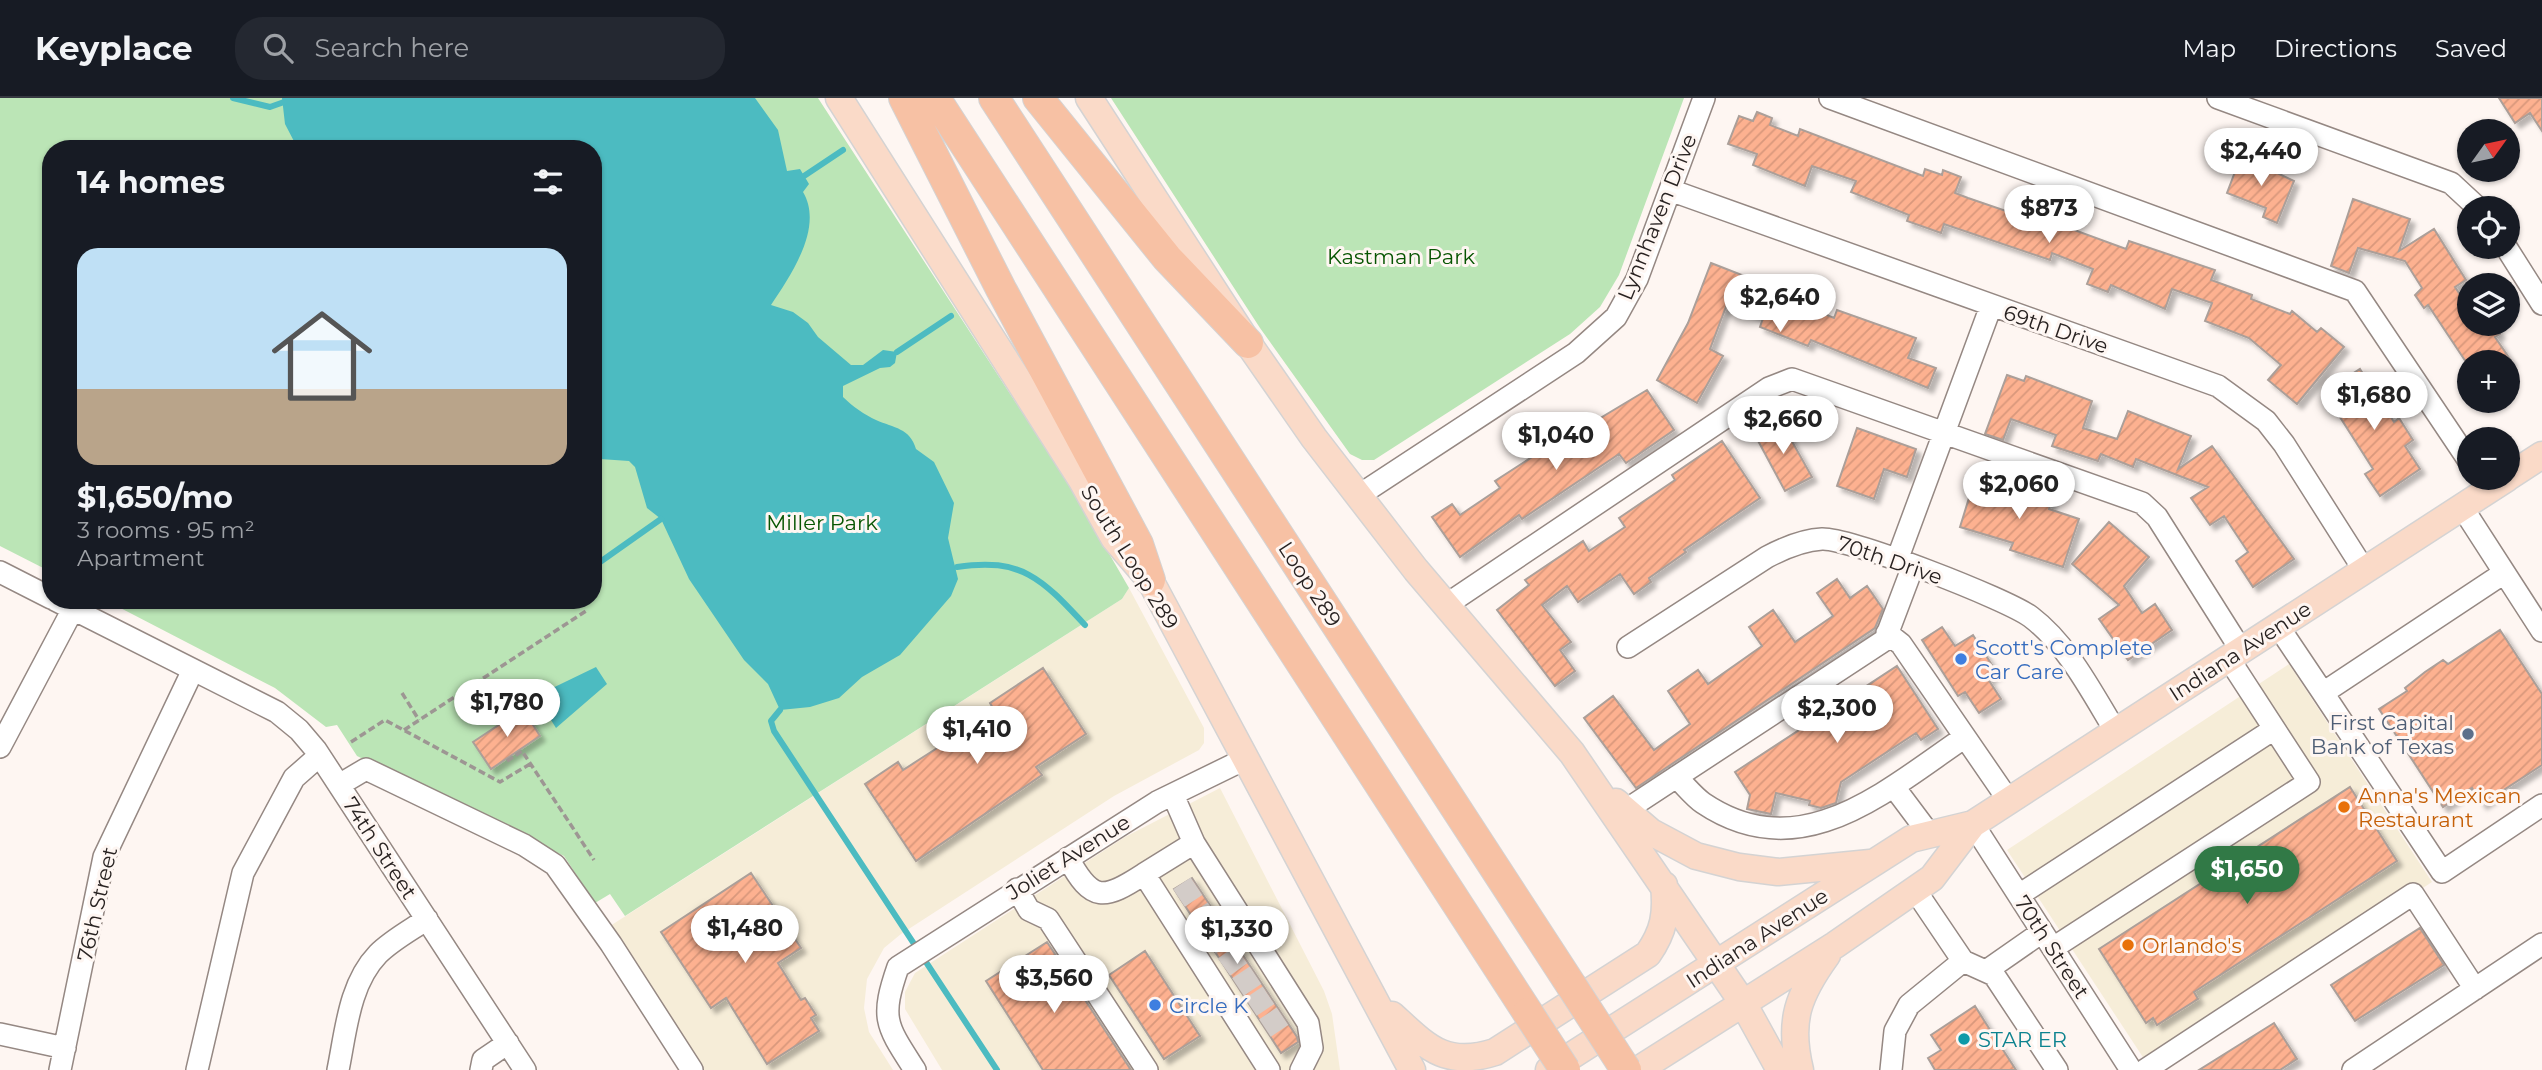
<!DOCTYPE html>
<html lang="en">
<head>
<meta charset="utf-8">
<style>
	:root { --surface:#171b24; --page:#242831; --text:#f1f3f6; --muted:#9ea1a6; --line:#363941; --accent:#317946 }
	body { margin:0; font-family:Montserrat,sans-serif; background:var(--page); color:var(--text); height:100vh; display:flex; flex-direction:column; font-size:26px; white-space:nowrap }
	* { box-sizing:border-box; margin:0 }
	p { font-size:23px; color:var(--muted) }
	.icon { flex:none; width:38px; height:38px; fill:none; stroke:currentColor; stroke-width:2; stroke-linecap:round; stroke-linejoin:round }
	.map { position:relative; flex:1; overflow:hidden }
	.details { position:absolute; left:42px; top:42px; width:560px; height:469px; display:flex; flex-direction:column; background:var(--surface); border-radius:28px; box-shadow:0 2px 5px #0004 }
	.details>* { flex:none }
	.needle { width:46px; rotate:57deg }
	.fabs { position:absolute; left:2457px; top:21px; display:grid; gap:14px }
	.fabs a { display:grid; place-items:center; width:63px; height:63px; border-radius:50%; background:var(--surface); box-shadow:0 2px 5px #0004; font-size:35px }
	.price { position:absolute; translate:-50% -60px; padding:0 16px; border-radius:24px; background:#fff; color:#222; font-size:23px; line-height:46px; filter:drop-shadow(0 2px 4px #0008) }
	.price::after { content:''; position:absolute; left:50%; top:42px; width:21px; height:16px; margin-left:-10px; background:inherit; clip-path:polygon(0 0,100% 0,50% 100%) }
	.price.on { background:var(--accent); color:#fff }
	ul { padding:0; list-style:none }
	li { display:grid; align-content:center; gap:14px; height:371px; padding:0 35px }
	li+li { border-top:2px solid var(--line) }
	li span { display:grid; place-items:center; height:217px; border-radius:21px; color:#555 }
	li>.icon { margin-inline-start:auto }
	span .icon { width:126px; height:126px; fill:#fffc; stroke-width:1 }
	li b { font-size:30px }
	h2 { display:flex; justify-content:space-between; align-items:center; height:84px; padding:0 35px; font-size:30px }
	header { display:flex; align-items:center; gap:42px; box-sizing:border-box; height:98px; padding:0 35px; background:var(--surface); border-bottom:2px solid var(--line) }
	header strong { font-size:33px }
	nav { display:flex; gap:38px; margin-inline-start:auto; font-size:24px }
	.search { width:490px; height:63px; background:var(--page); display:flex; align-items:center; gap:18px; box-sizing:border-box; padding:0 24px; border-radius:28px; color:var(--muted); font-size:26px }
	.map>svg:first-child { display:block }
	.commercial { fill:#f6edd8 }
	.park { fill:#bbe5b6 }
	.water { fill:#4cbbc1 }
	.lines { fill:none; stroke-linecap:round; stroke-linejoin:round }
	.stream { stroke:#4cbbc1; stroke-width:6 }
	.building { fill:url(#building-hatch); stroke:#ab9f99; stroke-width:2; filter:url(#shadow) }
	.minor-tunnel { stroke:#d3ccc8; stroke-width:21; stroke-dasharray:21 10; stroke-linecap:butt }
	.minor-casing { stroke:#958883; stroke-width:24 }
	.major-casing { stroke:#d4d3d3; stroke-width:29 }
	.highway-casing { stroke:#d4d3d3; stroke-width:32 }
	.path { stroke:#9d9693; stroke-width:3.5; stroke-dasharray:7 3.5; stroke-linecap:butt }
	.minor { stroke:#fff; stroke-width:21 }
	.major { stroke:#fadac8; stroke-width:26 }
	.highway { stroke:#f7c1a4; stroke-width:30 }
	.highway-bridge-casing { stroke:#d4d3d3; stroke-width:32; stroke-linecap:butt }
	.highway-bridge { stroke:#f7c1a4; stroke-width:30 }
	.shop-dot { fill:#3f7fe0; stroke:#fef6f2; stroke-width:2.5 }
	.service-dot { fill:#5c6f8a; stroke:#fef6f2; stroke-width:2.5 }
	.food-dot { fill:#e8710a; stroke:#fef6f2; stroke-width:2.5 }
	.culture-dot { fill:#0f9aa8; stroke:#fef6f2; stroke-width:2.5 }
	.labels { text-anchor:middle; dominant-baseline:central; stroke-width:6; stroke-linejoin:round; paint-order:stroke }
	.street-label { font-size:21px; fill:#292322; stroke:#fef6f2 }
	.park-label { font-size:21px; fill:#075502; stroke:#fef6f2 }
	.shop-label { font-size:21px; fill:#366cbe; stroke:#fef6f2; text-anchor:start }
	.service-label { font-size:21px; fill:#4e5e75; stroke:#fef6f2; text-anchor:end }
	.food-label { font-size:21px; fill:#c56008; stroke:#fef6f2; text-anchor:start }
	.culture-label { font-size:21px; fill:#0d838f; stroke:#fef6f2; text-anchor:start }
</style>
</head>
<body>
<header>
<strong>Keyplace</strong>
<div class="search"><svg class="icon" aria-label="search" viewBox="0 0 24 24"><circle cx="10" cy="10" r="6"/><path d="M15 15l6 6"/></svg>Search here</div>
<nav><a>Map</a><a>Directions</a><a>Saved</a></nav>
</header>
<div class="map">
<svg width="2542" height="972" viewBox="0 0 2542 972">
	<defs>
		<pattern id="building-hatch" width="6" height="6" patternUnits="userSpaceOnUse" patternTransform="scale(1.75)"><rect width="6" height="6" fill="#fdb190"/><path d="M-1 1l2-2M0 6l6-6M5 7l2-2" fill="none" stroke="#d9987c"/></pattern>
		<filter id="shadow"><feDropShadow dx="5" dy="5" stdDeviation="2" flood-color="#0004"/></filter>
	</defs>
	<rect width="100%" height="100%" fill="#fef6f2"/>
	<path class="commercial" d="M1129 490 1204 630V645L1199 652 1114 698 901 836 884 850 867 881 864 910 869 934 893 972H704L610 828 1122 501Z
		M2289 566 2432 784 2150 970 2007 752Z
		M1220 690 1324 893 1332 916 1340 972H942L905 911V894L915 875 1125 739Z"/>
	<path class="park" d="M0 0H818L1070 388 1129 490 1122 501 625 818 610 796 595 805 564 758 357 658 337 627 326 629 275 590 105 502H593V51H51V474L0 448Z
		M1111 0H1684L1619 177 1600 209 1570 236 1374 362H1362L1350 356 1260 230Z"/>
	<path class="water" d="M282 0H755L778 32 787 73 800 71 809 86 803 94C824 129 791 177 771 207L793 214 808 225 818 239 851 267H863L883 252 897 254 895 265 890 269 880 270 843 288V299C852 308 865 317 876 322 894 330 910 330 916 351L934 364 954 405 948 440 958 481 951 498 900 557 862 579 839 600 810 609 780 612 768 586 744 562 689 481 661 421 647 410 635 369 629 363 600 361 593 357V51H298L285 26Z
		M596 569 607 586 556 630 536 598Z"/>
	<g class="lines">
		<path class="stream" d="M233 0 270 9 284 4
			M804 78 843 52
			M897 254 951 218
			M593 469 661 421
			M957 469C1022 459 1042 481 1085 527
			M780 612 771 623 774 633 997 972"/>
	</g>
	<path class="building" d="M2499 0H2542V33L2530 15 2515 25Z
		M1757 14 1772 20 1770 27 1798 38 1800 31 1923 78 1925 71 1942 77 1943 72 1961 79 1955 95 1968 100 2038 124 2039 119 2126 151 2129 143 2215 172 2211 182 2252 197 2251 201 2290 216 2292 213 2317 234 2321 230 2344 249 2297 306 2268 282 2281 267 2249 240 2205 223 2212 205 2172 191 2165 211 2111 187 2108 194 2087 186 2093 171 2052 155 2050 162 1944 126 1941 135 1907 123 1909 117 1851 94 1856 83 1812 68 1805 88 1753 67 1757 56 1728 46 1739 18 1753 23Z
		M2241 58 2294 83 2277 125 2263 119 2266 110 2227 95Z
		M2353 101 2410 121 2399 153 2434 131 2466 182 2455 189 2469 210V226H2493L2500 236 2495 239 2512 264H2466L2428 207 2424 210 2415 197 2422 190 2405 163 2358 150 2349 175 2331 168Z
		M1711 165 1765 186 1763 191 1834 220 1837 212 1916 240 1908 260 1936 270 1928 290 1811 242 1808 248 1760 229 1763 220 1727 206 1710 251 1723 258 1697 305 1657 282 1688 225Z
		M2360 271 2394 324 2399 320 2413 342 2405 348 2420 371 2380 398 2365 376 2373 371 2324 294Z
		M2007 277 2024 283 2026 278 2092 303 2083 330 2117 341 2128 313 2191 338 2178 371 2212 348 2294 461 2253 489 2236 463 2248 454 2224 418 2210 427 2191 400 2208 389 2136 361 2133 369 2101 356 2098 363 2052 348 2056 337 2011 321 2003 342 1985 336Z
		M1647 292 1674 332 1626 365 1619 356 1522 421 1519 417 1460 459 1432 419 1452 406 1460 417 1500 390 1495 383 1566 337 1575 351 1603 331 1597 322Z
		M1780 322 1812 379 1785 393 1755 337Z
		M1857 330 1916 351 1907 379 1884 371 1874 401 1837 388Z
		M1722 343 1760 400 1684 452 1686 454 1649 480 1651 484 1634 496 1620 476 1578 504 1567 488 1542 507 1571 544 1560 552 1575 573 1555 588 1497 512 1529 487 1525 482 1583 443 1589 453 1625 429 1619 420 1675 382 1672 377Z
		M1977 374 1998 381 1996 389 2028 399 2029 393 2052 401 2049 411 2079 421 2063 469 2010 452 2013 445 1960 429Z
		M2109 424 2149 459 2124 488 2142 515 2155 506 2172 532 2128 562 2099 521 2119 507 2072 466Z
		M1837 481 1850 500 1867 488 1883 511 1875 530 1636 690 1584 620 1613 598 1654 652 1690 626 1668 593 1698 572 1708 586 1762 548 1749 529 1773 512 1795 544 1833 518 1817 495Z
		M1942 529 1955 548 1973 537 1997 575 1988 581 2001 601 1979 615 1965 594 1958 598 1922 542Z
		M2500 532 2542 596V667L2482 706 2472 690 2443 709 2379 611 2407 593 2405 590 2425 574 2443 562 2448 566Z
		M1897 568 1938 631 1921 642 1916 635 1841 684 1836 705 1821 710 1809 707 1810 703 1776 695 1771 716 1747 711 1750 697 1735 674Z
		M1043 570 1086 636 1036 669 1042 677 916 763 865 686 898 664 903 672 945 645 994 612 990 605Z
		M523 611 540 638 491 671 473 644Z
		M2350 689 2397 763 2194 894 2198 901 2157 927 2153 920 2146 925 2099 851Z
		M751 775 801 850 778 865 801 902 805 900 816 917 811 920 819 933 767 966 726 900 711 910 661 834Z
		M1192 780 1297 939 1298 944 1281 955 1174 791Z
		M2420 830 2444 867 2355 923 2331 887Z
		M1047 844 1131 972H1043L986 883Z
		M1145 853 1200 938 1164 961 1109 877Z
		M1975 908 1985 924 2016 972H1935L1928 960 1941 952 1931 937Z
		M2274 925 2297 961 2280 972H2199Z"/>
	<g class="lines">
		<path class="minor-tunnel" d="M1179 800 1197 788
			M1196 825 1214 813
			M1210 847 1228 835
			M1224 869 1242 856
			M1238 889 1256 877
			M1251 909 1269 897
			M1265 930 1283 918"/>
		<defs>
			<path id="minor" d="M1830 0 2355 193 2469 363
				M2218 0 2451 85 2478 110
				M1670 92 2218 288 2266 323 2284 346 2364 472
				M2506 149 2542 206
				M1358 398 1576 255 1616 219 1637 181 1704 0
				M2462 409 2542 533
				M1897 462 1991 208
				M0 474 51 500
				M55 502 277 614 299 632 316 652 525 972
				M1446 507 1769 290 1792 281 2142 405 2157 419 2241 552
				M2278 528 2323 595 2504 475
				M1887 535 1901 546 2009 703
				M1628 549 1767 459C1784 450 1802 442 1822 441 1850 440 2007 501 2031 519 2068 547 2092 595 2116 634
				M2323 595 2442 774 2542 707
				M0 649 73 511
				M1676 679C1685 687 1693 698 1703 705 1801 771 1885 693 1965 639
				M339 687 366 671 524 747 555 767 611 846 692 972
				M1894 689 1930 737
				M1173 697 1194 745 1308 925 1312 950 1301 972
				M1626 712 1885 542 1913 468
				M1973 726 2131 972
				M1068 760C1092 805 1104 802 1144 776L1269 972
				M1144 776 1194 745
				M1017 791 1029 812 1048 821 1147 972
				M1915 792 1963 863 1994 877 2057 972
				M2019 797 2274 631
				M2053 850 2309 684 2229 561
				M1986 873 2042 834
				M0 936 65 950
				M60 972 104 759 193 572
				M197 972 243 775 294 680 319 658
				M338 972C346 933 349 886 378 856 392 842 411 832 427 821
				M481 972 483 962 508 945
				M915 972C886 927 880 921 898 869L1157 704 1245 661
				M1891 972 1895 933 1909 907 1963 863
				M2145 972 2413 796 2475 891
				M2353 972 2542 846"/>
			<path id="major" d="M839 0 1081 381 1114 440 1150 482 1412 972
				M1089 0 1248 245 1314 340 1416 472 1572 655 1743 905 1780 972
				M2508 379 2542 357
				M1616 704 1651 734 1696 758 1739 769 1778 774 1870 765
				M1392 917C1427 949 1445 970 1495 954L1648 856C1664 833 1667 816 1664 787
				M1549 972 1911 741 1973 726 2507 380
				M1638 972 1835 847 1932 780 1973 726
				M1800 972C1788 923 1798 897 1827 857"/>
			<path id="highway" d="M904 0 1001 191 1138 446 1150 482
				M935 0 1528 915
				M994 0 1571 887
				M1038 0 1167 160 1248 245"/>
		</defs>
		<use href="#minor" class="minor-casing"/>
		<use href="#major" class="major-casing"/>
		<use href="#highway" class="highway-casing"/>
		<path class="path" d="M402 595 419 622
			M404 632 586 513
			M351 644 385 622 500 684 530 666
			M507 663 522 653 594 762"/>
		<use href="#minor" class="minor"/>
		<use href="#major" class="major"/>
		<use href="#highway" class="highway"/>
		<defs>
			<path id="highway-bridge" d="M1571 887 1626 972
				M1528 915 1565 972"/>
		</defs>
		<use href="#highway-bridge" class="highway-bridge-casing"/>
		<use href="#highway-bridge" class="highway-bridge"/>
	</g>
	<g class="shop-dot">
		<circle cx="1961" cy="561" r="7"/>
		<circle cx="1155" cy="907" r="7"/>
	</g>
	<circle class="service-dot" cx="2468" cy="636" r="7"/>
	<g class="food-dot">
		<circle cx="2344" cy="709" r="7"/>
		<circle cx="2128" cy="847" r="7"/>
	</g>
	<circle class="culture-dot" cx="1964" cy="941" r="7"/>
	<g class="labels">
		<g class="street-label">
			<text transform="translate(1657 119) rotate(-68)">Lynnhaven Drive</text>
			<text transform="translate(2056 231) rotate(19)">69th Drive</text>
			<text transform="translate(1130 459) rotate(58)">South Loop 289</text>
			<text transform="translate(1890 462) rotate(19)">70th Drive</text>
			<text transform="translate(1310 486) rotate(57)">Loop 289</text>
			<text transform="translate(2240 553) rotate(-33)">Indiana Avenue</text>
			<text transform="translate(380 750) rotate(57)">74th Street</text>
			<text transform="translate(1068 759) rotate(-32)">Joliet Avenue</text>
			<text transform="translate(97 806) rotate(-77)">76th Street</text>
			<text transform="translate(1757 840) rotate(-33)">Indiana Avenue</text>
			<text transform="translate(2052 849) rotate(57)">70th Street</text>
		</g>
		<g class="park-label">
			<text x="1401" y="158">Kastman Park</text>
			<text x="822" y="424">Miller Park</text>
		</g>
		<g class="shop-label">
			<text x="1975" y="549">Scott's Complete<tspan x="1975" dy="24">Car Care</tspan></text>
			<text x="1169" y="907">Circle K</text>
		</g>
		<g class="service-label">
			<text x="2454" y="624">First Capital<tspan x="2454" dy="24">Bank of Texas</tspan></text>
		</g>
		<g class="food-label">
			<text x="2358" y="697">Anna's Mexican<tspan x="2358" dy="24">Restaurant</tspan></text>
			<text x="2142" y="847">Orlando's</text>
		</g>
		<g class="culture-label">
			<text x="1978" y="941">STAR ER</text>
		</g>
	</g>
</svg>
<div class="fabs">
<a><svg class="needle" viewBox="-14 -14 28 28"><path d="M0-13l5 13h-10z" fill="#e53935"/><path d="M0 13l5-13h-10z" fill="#9ea1a6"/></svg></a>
<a><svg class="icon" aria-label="locate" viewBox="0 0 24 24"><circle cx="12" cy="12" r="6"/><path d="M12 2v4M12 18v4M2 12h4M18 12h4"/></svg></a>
<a><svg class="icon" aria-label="layers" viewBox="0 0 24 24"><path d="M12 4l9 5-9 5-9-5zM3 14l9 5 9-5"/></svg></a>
<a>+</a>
<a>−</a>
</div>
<b class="price" style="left:2261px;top:90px">$2,440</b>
<b class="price" style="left:2049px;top:147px">$873</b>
<b class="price" style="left:1780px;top:236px">$2,640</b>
<b class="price" style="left:2374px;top:334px">$1,680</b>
<b class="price" style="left:1783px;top:358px">$2,660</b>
<b class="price" style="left:1556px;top:374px">$1,040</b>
<b class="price" style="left:2019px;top:423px">$2,060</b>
<b class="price" style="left:507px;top:641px">$1,780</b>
<b class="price" style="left:1837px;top:647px">$2,300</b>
<b class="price" style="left:977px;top:668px">$1,410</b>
<b class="price on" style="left:2247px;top:808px">$1,650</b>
<b class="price" style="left:745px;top:867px">$1,480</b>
<b class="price" style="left:1237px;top:868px">$1,330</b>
<b class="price" style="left:1054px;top:917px">$3,560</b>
<section class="details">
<h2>14 homes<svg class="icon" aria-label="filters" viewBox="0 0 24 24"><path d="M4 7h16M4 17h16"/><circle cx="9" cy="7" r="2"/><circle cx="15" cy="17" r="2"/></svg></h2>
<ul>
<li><span style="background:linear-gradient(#bfe0f5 65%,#b9a48a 0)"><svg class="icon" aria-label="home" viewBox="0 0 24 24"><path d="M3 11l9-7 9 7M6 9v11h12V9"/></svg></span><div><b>$1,650/mo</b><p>3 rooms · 95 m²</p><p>Apartment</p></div></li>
</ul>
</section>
</div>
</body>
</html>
